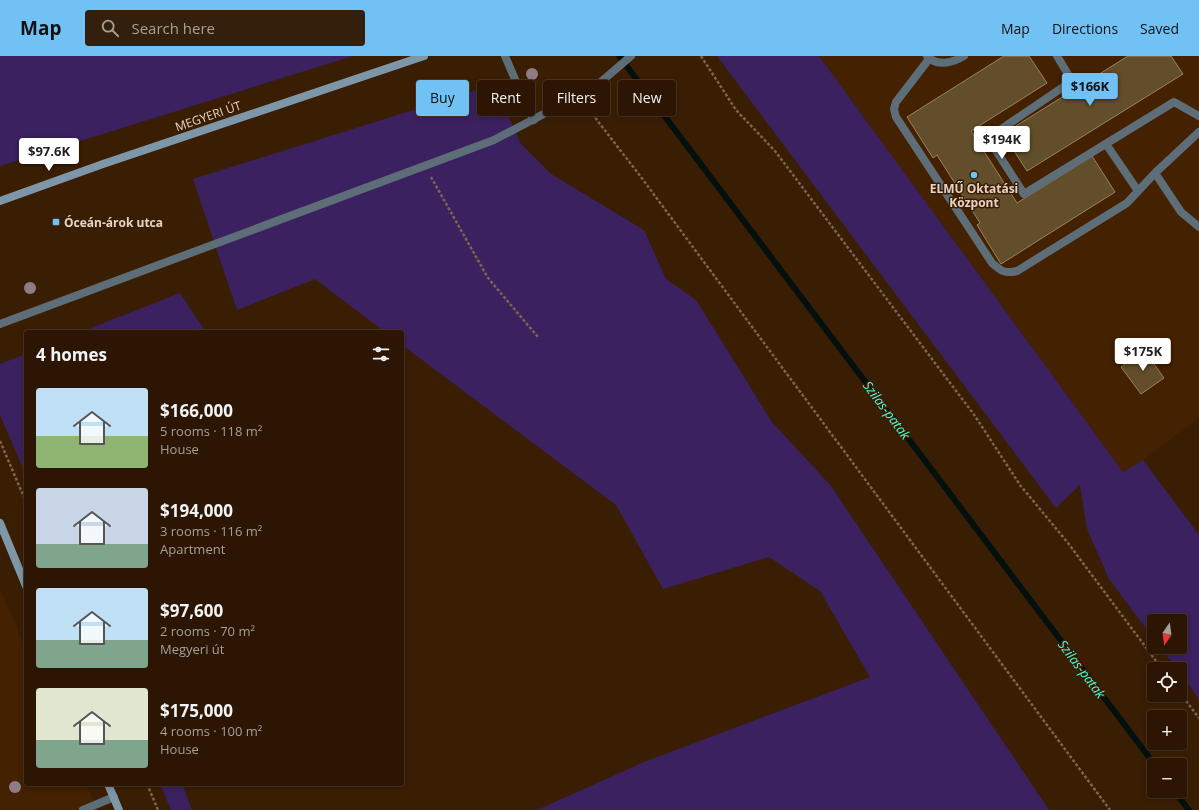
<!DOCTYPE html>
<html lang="en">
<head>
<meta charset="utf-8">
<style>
	:root { --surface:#2c1603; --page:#341f0d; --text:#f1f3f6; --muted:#a69f9a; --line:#483525; --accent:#72c1f5 }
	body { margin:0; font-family:"Open Sans",sans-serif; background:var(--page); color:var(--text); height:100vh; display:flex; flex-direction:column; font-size:15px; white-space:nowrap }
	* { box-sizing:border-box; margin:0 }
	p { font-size:13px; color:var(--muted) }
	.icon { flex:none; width:22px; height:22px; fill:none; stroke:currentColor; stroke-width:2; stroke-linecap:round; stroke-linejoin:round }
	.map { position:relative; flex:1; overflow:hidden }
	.details { position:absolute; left:24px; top:274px; width:380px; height:456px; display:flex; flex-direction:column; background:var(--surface); border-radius:4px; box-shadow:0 2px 6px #0003,0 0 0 1px var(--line) }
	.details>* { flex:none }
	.guide { position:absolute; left:416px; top:24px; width:380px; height:36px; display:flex; gap:8px }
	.needle { width:26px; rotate:193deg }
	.controls { position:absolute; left:1147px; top:558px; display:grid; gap:8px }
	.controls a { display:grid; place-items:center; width:40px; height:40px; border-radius:4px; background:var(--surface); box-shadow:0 2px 6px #0003,0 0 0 1px var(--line); font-size:20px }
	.price { position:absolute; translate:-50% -34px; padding:0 9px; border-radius:4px; background:#fff; color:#222; font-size:13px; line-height:26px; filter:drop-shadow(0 1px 2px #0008) }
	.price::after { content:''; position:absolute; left:50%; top:24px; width:12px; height:9px; margin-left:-6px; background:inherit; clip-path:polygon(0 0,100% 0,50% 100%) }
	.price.current { background:var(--accent); color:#111 }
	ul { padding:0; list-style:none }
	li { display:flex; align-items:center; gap:12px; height:100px; padding:0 12px }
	li span { display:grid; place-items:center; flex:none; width:112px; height:80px; border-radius:4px; color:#555 }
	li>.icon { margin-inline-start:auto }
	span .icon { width:48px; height:48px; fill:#fffc; stroke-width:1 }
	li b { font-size:17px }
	h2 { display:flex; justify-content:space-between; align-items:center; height:48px; padding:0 12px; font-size:17px }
	.chip { padding:0 14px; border-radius:4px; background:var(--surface); box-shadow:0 2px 6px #0003,0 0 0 1px var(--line); font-size:14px; line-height:36px }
	.chip.current { background:var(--accent); color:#111 }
	header { display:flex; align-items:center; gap:24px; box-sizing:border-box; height:56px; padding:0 20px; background:var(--accent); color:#111 }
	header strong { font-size:19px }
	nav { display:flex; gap:22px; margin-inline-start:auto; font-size:14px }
	.search { width:280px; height:36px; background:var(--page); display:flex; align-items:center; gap:10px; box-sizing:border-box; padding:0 14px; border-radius:4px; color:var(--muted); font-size:15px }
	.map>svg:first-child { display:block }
	.built { fill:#432101 }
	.green { fill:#3b2160 }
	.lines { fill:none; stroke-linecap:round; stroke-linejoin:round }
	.stream { stroke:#03100d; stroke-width:6 }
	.building { fill:#634e2b; stroke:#9a835f }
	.path { stroke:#7d644f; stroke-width:2.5; stroke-dasharray:3 2; stroke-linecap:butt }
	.lane { stroke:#5e6e79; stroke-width:8 }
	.street { stroke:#5e6e79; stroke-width:8 }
	.secondary { stroke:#7d96a8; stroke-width:8 }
	.tree { fill:#8f7c87 }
	.poi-dot { fill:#72c1f5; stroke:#3a1e04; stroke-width:1.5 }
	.labels { text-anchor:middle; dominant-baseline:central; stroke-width:3; stroke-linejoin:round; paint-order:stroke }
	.street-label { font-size:12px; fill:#e7d3c5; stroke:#3a1e04 }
	.poi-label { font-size:12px; font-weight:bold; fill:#e7d3c5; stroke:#3a1e04 }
	.water-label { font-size:13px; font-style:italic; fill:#50f8db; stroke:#3a1e04 }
</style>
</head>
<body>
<header>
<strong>Map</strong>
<div class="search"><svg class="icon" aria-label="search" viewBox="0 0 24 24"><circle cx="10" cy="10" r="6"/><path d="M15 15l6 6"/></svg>Search here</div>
<nav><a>Map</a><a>Directions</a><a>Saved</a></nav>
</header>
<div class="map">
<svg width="1199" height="754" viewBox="0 0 1199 754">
	<rect width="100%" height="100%" fill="#3a1e04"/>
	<path class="built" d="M819 0H1199V362L1143 404 1123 416Z
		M0 533 26 592V728H86L98 754H0Z"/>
	<path class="green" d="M0 0H353L0 110Z
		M717 0H819L1123 416 1143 404 1199 479V643L1180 617V613H1177L1160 591H1180V565H1154V583L1109 523 1087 473 1080 429 1056 452Z
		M493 29 521 88 551 118 644 174 666 223 696 244 772 366 831 430 1049 754H537L644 706 870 621 820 535 769 501 663 533 616 449 402 289V276H385L315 223 237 254 193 123Z
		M180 237 205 275 81 276Z
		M26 298V419L0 359V308Z
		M160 728H182L192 754H171Z"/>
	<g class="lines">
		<path class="stream" d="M619 0 1155 709
			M1174 735 1189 754"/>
	</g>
	<path class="building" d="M1004 0H1029L1047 27 971 75 1017 147 1092 100 1115 136 1001 208 977 169 980 167 937 99 933 102 907 61Z
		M1128 0H1171L1183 18 1027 115 1003 78Z
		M1144 294 1164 322 1141 338 1121 311Z"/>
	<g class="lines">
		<path class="path" d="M701 0 736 54 775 95 975 360 1020 429 1068 487 1162 613
			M586 50 641 121 1110 754
			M431 121 488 222 538 281
			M0 385 26 446
			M1180 637 1199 662
			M147 728 158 754"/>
		<path class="lane" d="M505 0 527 51 534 64
			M927 0C937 11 953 7 964 0
			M1057 0 1072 25 988 82 1024 138 1174 46 1199 60
			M929 3 896 46 894 53 896 61 992 207C1001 215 1005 218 1017 215L1127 147 1155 117 1199 76
			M1106 88 1138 135
			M1155 117 1181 156 1199 171
			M0 268 494 84 595 31 631 0"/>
		<path class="street" d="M83 754 114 741"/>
		<path class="secondary" d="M0 145 103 108 424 0
			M0 467 26 530
			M108 728 119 754"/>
	</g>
	<g class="tree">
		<circle cx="532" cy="18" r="6"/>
		<circle cx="30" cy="232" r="6"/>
		<circle cx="15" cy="731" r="6"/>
	</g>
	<g class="poi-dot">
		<circle cx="974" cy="119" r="4"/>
		<rect x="52" y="162" width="8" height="8" rx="2"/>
	</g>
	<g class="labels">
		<g class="street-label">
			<text transform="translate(208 60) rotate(-19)">MEGYERI ÚT</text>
		</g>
		<g class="poi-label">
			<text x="974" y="132">ELMŰ Oktatási<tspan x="974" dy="14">Központ</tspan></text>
			<text x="64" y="166" text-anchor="start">Óceán-árok utca</text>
		</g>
		<g class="water-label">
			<text transform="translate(887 354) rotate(53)">Szilas-patak</text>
			<text transform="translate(1082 613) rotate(53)">Szilas-patak</text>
		</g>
	</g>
</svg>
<div class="controls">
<a><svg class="needle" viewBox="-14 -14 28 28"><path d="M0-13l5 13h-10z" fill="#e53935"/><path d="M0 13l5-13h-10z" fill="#a69f9a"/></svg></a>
<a><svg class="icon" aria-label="locate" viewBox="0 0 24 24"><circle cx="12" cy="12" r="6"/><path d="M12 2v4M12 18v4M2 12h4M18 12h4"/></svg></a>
<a>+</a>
<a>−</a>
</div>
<b class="price current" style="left:1090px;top:51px">$166K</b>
<b class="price" style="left:1002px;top:104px">$194K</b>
<b class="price" style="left:49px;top:116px">$97.6K</b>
<b class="price" style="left:1143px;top:316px">$175K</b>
<div class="guide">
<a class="chip current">Buy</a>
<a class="chip">Rent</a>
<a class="chip">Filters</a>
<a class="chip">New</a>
</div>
<section class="details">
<h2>4 homes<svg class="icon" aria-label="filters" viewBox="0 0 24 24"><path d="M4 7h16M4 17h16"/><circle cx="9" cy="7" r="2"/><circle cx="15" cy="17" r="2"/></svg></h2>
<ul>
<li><span style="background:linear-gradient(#bfe0f5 60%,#8fb573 0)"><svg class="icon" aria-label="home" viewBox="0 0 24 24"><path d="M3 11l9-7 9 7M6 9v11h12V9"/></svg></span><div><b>$166,000</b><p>5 rooms · 118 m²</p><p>House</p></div></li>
<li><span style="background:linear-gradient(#c9d6e8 70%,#7fa58c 0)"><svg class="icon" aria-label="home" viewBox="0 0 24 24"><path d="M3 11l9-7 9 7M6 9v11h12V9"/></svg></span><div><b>$194,000</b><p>3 rooms · 116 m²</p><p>Apartment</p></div></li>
<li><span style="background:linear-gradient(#bfe0f5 65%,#7fa58c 0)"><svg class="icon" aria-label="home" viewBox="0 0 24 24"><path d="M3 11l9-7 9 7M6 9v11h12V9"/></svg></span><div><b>$97,600</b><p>2 rooms · 70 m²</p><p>Megyeri út</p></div></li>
<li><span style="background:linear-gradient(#dfe7d0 65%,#7fa58c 0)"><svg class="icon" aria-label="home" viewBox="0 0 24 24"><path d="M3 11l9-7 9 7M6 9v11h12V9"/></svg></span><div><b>$175,000</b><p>4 rooms · 100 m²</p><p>House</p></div></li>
</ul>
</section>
</div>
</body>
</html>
